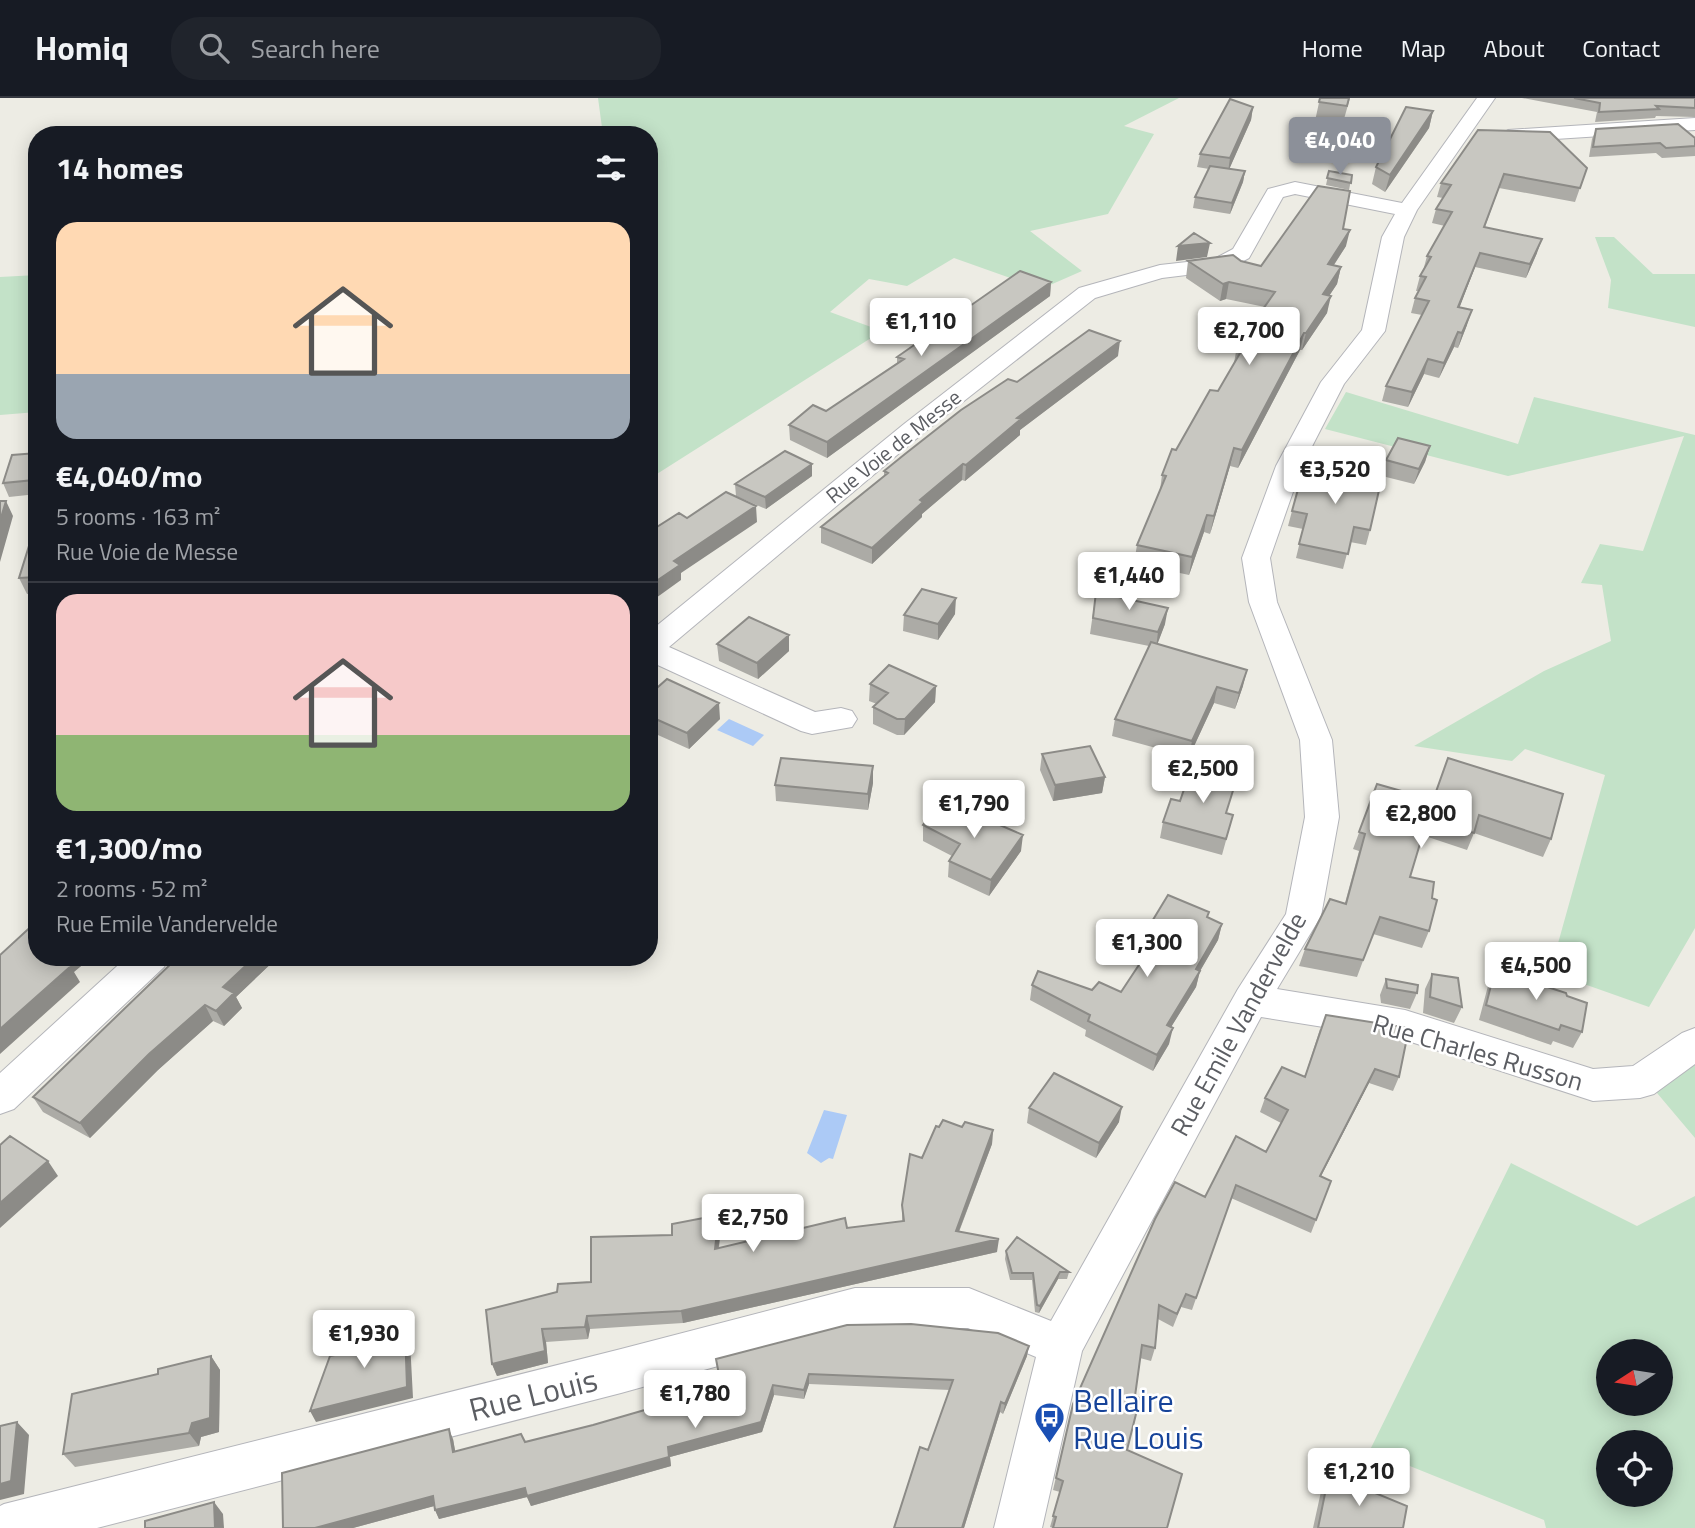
<!DOCTYPE html>
<html lang="en">
<head>
<meta charset="utf-8">
<style>
	:root { --surface:#171b24; --page:#20242c; --text:#f1f3f6; --muted:#9ea1a6; --line:#363941; --accent:#8c9099 }
	body { margin:0; font-family:"Titillium Web",sans-serif; background:var(--page); color:var(--text); height:100vh; display:flex; flex-direction:column; font-size:26px; white-space:nowrap }
	* { box-sizing:border-box; margin:0 }
	p { font-size:23px; color:var(--muted) }
	.icon { flex:none; width:38px; height:38px; fill:none; stroke:currentColor; stroke-width:2; stroke-linecap:round; stroke-linejoin:round }
	.map { position:relative; flex:1; overflow:hidden }
	.drawer { position:absolute; left:28px; top:28px; width:630px; height:840px; display:flex; flex-direction:column; background:var(--surface); border-radius:28px; box-shadow:0 4px 18px #0003 }
	.drawer>* { flex:none }
	.needle { width:46px; rotate:258deg }
	.buttons { position:absolute; left:1596px; top:1241px; display:grid; gap:14px }
	.buttons a { display:grid; place-items:center; width:77px; height:77px; border-radius:50%; background:var(--surface); box-shadow:0 4px 18px #0003; font-size:35px }
	.price { position:absolute; translate:-50% -60px; padding:0 16px; border-radius:7px; background:#fff; color:#222; font-size:23px; line-height:46px; filter:drop-shadow(0 2px 4px #0008) }
	.price::after { content:''; position:absolute; left:50%; top:42px; width:21px; height:16px; margin-left:-10px; background:inherit; clip-path:polygon(0 0,100% 0,50% 100%) }
	.price.current { background:var(--accent); color:#fff }
	ul { padding:0; list-style:none }
	li { display:grid; align-content:center; gap:14px; height:371px; padding:0 28px }
	li+li { border-top:2px solid var(--line) }
	li span { display:grid; place-items:center; height:217px; border-radius:21px; color:#555 }
	li>.icon { margin-inline-start:auto }
	span .icon { width:126px; height:126px; fill:#fffc; stroke-width:1 }
	li b { font-size:30px }
	h2 { display:flex; justify-content:space-between; align-items:center; height:84px; padding:0 28px; font-size:30px }
	header { display:flex; align-items:center; gap:42px; box-sizing:border-box; height:98px; padding:0 35px; background:var(--surface); border-bottom:2px solid var(--line) }
	header strong { font-size:33px }
	nav { display:flex; gap:38px; margin-inline-start:auto; font-size:24px }
	.search { width:490px; height:63px; background:var(--page); display:flex; align-items:center; gap:18px; box-sizing:border-box; padding:0 24px; border-radius:28px; color:var(--muted); font-size:26px }
	.map>svg:first-child { display:block }
	.green { fill:#c3e2c8; fill-rule:evenodd }
	.water { fill:#accaf6 }
	.lines { fill:none; stroke-linecap:round; stroke-linejoin:round }
	.minor-casing { stroke:#b4b5ba; stroke-width:2 }
	.minor { fill:#fff; fill-rule:evenodd }
	.wall { fill:#acaba6 }
	.shaded-wall { fill:#8c8b87 }
	.building { fill:#c8c7c1; stroke:#8c8b87; stroke-width:2 }
	.labels { text-anchor:middle; dominant-baseline:central; stroke-width:5; stroke-linejoin:round; paint-order:stroke }
	.far-street-label { font-size:21px; fill:#5c5e63; stroke:#fff }
	.street-label { font-size:26px; fill:#5c5e63; stroke:#fff }
	.near-street-label { font-size:32px; fill:#5c5e63; stroke:#fff }
	.near-transit-label { font-size:32px; fill:#164399; stroke:#fff; text-anchor:start }
</style>
</head>
<body>
<header>
<strong>Homiq</strong>
<div class="search"><svg class="icon" aria-label="search" viewBox="0 0 24 24"><circle cx="10" cy="10" r="6"/><path d="M15 15l6 6"/></svg>Search here</div>
<nav><a>Home</a><a>Map</a><a>About</a><a>Contact</a></nav>
</header>
<div class="map">
<svg width="1695" height="1430" viewBox="0 0 1695 1430">
	<rect width="100%" height="100%" fill="#edece4"/>
	<path class="green" d="M598 0H1179L1124 28 1154 36 1108 116 1030 133 1082 173 1041 191 954 160 907 188 869 181 830 214 882 233 649 381V133L654 123 649 116V37H603Z
		M1595 139H1614L1653 176H1695V229L1608 210 1611 182Z
		M37 177V314L0 317V179Z
		M1346 294 1518 346 1534 299 1695 337V830L1649 909 1550 874 1605 677 1525 651 1512 663 1414 648 1544 573 1611 543 1602 487 1581 485 1600 446 1643 453 1684 338 1508 378 1325 331Z
		M1695 956V1040L1657 995 1645 991Z
		M1511 1065 1637 1128 1695 1098V1430H1546L1544 1422 1370 1352ZM1608 1253H1661V1306H1608ZM1608 1344H1661V1396H1608Z"/>
	<path class="water" d="M729 621 764 637 753 648 717 632Z
		M824 1012 847 1017 833 1061 829 1060 821 1065 807 1055Z"/>
	<g class="lines">
		<defs>
			<path id="minor" d="M1477 0H1495L1417 112 1404 139 1385 233 1344 286 1302 368 1270 460 1277 504 1332 642 1339 719 1321 818 1277 891 1405 912 1593 971 1633 968 1682 935 1695 930V966L1654 996 1640 1000 1593 1003 1405 942 1261 919 1082 1253 1042 1430H994L1036 1259 968 1230H855L621 1295 97 1430H0V1408L4 1406 621 1251 855 1190H969L1051 1223 1238 891 1286 816 1305 719 1300 642 1249 504 1242 460 1276 368 1321 284 1362 232 1382 139 1395 116 1295 96 1283 99 1249 160 1227 172 1162 180 1095 200 922 336 669 549 815 614 841 610 852 613 857 621 852 629 812 636 801 633 649 563V534L904 326 1079 190 1160 167 1214 161 1233 151 1268 91 1295 84 1402 105Z
				M1695 20V32L1508 44 1498 38 1508 32Z
				M127 859H169L164 869 14 1011 0 1016V975Z"/>
		</defs>
		<use href="#minor" class="minor-casing"/>
		<use href="#minor" class="minor"/>
	</g>
	<path class="wall" d="M1320 0H1350L1342 28 1315 23Z
		M1522 0H1695V19L1656 18 1655 20 1595 24 1597 14Z
		M1253 9 1251 22 1229 71 1245 73 1243 84 1230 116 1193 110 1195 99 1209 71 1197 69 1200 56Z
		M1433 13 1429 30 1385 94 1372 86 1376 69Z
		M1596 31 1695 40V58L1662 60 1656 55 1589 59 1592 41Z
		M1478 32 1587 70 1575 104 1499 90 1485 129 1537 155 1526 180 1475 169 1459 210 1467 227 1458 250 1454 249 1439 280 1424 276 1408 309 1382 303 1386 288 1422 217 1411 215 1415 200 1419 193H1416L1420 178 1423 173 1427 158 1445 128 1432 125 1436 111 1443 100 1437 99 1441 85Z
		M1329 73 1352 77 1349 92 1326 87Z
		M1343 131 1346 148 1334 167 1341 169 1337 186 1329 198 1327 215 1302 252H1300L1238 370 1230 368 1210 436 1204 434 1189 477 1134 465 1137 447 1160 392 1162 377 1176 352 1218 293 1234 265 1237 248 1265 209 1226 201 1220 203 1186 180 1188 163H1241L1261 168Z
		M1051 184 1050 198 827 360 790 342 789 327 826 313 897 265V259Z
		M1118 258 1020 332V337L965 383 962 382 922 416V419L872 466 821 445V429L884 378V373L1017 284Z
		M1430 348 1425 364 1414 386 1382 378 1386 362Z
		M37 355V396L9 399 3 385Z
		M812 366V378L766 411 736 398 735 386Z
		M1292 413 1370 432 1366 447 1350 444 1343 471 1296 460 1303 431 1288 428Z
		M37 447V495L27 496 19 480Z
		M1096 494 1165 526 1157 546 1243 588 1235 611 1214 605 1189 659 1112 638 1115 621 1149 548 1090 536Z
		M955 516 938 542 903 533 904 517Z
		M789 537V553L758 581 719 563 717 546Z
		M870 586 936 588 935 604 904 637H897L873 626V609L877 606 869 603Z
		M649 597 720 621 689 651 649 633Z
		M1042 656 1105 679 1102 695 1053 703 1040 672Z
		M873 668V685L868 712 776 703 775 687Z
		M1236 683 1226 715 1233 717 1222 757 1160 740 1163 724 1180 703Z
		M1377 686 1433 702 1551 741 1543 759 1474 735 1467 752 1422 737 1410 779 1429 833 1422 850 1373 836 1357 879 1299 868 1305 851 1345 805 1359 753 1353 751Z
		M923 727 1021 753 989 798 948 779 949 763 952 758 923 743Z
		M1207 819 1222 826 1218 842 1200 873 1196 889 1171 929 1169 946 1153 973 1085 938 1086 932 1030 902 1032 887 1121 894 1151 848 1145 845 1148 830Z
		M178 859H278L236 899 242 910 224 928 213 923 158 972 90 1040 43 1014 33 999Z
		M1495 872 1567 898 1582 934 1573 950 1553 943 1551 947 1479 922 1488 888Z
		M1432 876 1462 909 1454 925 1423 915 1425 891Z
		M1386 881 1417 895 1410 911 1381 905 1380 897Z
		M1320 931 1399 979 1393 993 1369 985 1321 1078 1316 1122 1311 1135 1231 1100 1192 1212 1181 1209 1173 1229 1158 1221 1155 1250 1151 1263 1140 1260 1053 1430 1050 1429 1060 1394 1053 1392 1073 1306 1205 1099 1266 1054 1281 1025 1260 1014 1265 1000 1305 978Z
		M1029 1010 1119 1024 1096 1060 1027 1025Z
		M962 1029 993 1032 992 1046 959 1134 997 1154 683 1225 590 1231 588 1241 546 1244 548 1265 497 1278 492 1266 557 1194 591 1184 672 1137 721 1129 719 1150 902 1123V1107L922 1060Z
		M1006 1153 1069 1174 1067 1181H1058L1039 1215 1035 1214 1032 1182H1010L1005 1161Z
		M211 1258 220 1272 219 1334 201 1339 199 1348 75 1369 63 1356 158 1276Z
		M1027 1258 1003 1316 1000 1314 964 1430H894L928 1352 950 1292 809 1286 804 1301 774 1297 762 1334 670 1359 671 1368 531 1408 527 1399 439 1421 435 1412 434 1408 353 1430H283L453 1341 455 1353 525 1344 593 1327 655 1309 720 1282 716 1261Z
		M1329 1376 1403 1430H1313L1322 1389Z"/>
	<path class="shaded-wall" d="M1253 9 1251 22 1228 74 1230 60Z
		M1433 13 1429 30 1385 94 1390 77Z
		M1245 73 1243 84 1230 116 1232 105Z
		M1350 132 1346 148 1324 182 1328 166Z
		M1542 141 1537 155 1526 180 1530 166Z
		M1210 145 1207 159 1176 163 1178 148Z
		M1480 155 1475 169 1454 224 1458 209Z
		M1341 169 1337 186 1319 213 1323 196Z
		M1051 184 1050 198 827 360V344Z
		M1229 184 1226 201 1220 203 1223 186Z
		M1331 198 1327 215 1302 252 1306 235Z
		M1472 212 1467 227 1458 250 1462 235Z
		M1458 234 1454 249 1439 280 1444 265Z
		M1304 235 1300 252 1238 370 1242 352Z
		M1120 243 1118 258 1020 332V337L965 383 966 367 1017 320Z
		M1428 261 1424 276 1408 309 1412 294Z
		M1430 348 1425 364 1414 386 1419 371Z
		M1234 350 1230 368 1210 436 1214 418Z
		M812 366V378L766 411 765 399Z
		M963 366 962 382 922 416V419L872 466V450L920 402Z
		M6 403 13 418 0 464V423Z
		M756 408 757 424 681 475V482L649 505V488L674 463Z
		M1207 417 1204 434 1189 477 1192 459Z
		M956 500 955 516 938 542V526Z
		M1168 510 1165 526 1156 550 1158 534Z
		M789 537V553L758 581 757 565Z
		M1247 572 1243 588 1235 611 1239 595Z
		M936 588 935 604 904 637 905 621Z
		M1217 589 1214 605 1189 659 1192 643Z
		M719 605 720 621 689 651 687 635Z
		M873 668V685L868 712V696Z
		M1105 679 1102 695 1053 703 1055 687Z
		M1023 737 1021 753 989 798 991 782Z
		M1222 826 1218 842 1200 873 1196 889 1163 942 1167 927 1196 871Z
		M64 859H92L74 874 80 884 0 956V931Z
		M255 859H278L236 899 242 910 224 928 216 913 223 889Z
		M205 907 213 923 158 972 90 1040 80 1025 149 956Z
		M1173 930 1169 946 1153 973 1157 957Z
		M1375 971 1369 985 1314 1091 1320 1078Z
		M1122 1009 1119 1024 1096 1060 1099 1045Z
		M993 1032 992 1046 954 1146 956 1133Z
		M48 1063 58 1078 0 1130V1105Z
		M719 1117 721 1129 717 1163 715 1151Z
		M999 1141 997 1154 683 1225 681 1213Z
		M1060 1174 1058 1181 1039 1215 1040 1208Z
		M587 1218 590 1231 588 1241 585 1229Z
		M542 1231 546 1244 548 1265 497 1278 492 1266Z
		M405 1232 410 1243 413 1300 316 1324 310 1313Z
		M1029 1248 1027 1258 1003 1316 1005 1306Z
		M211 1258 220 1272 219 1334 201 1339 199 1348 189 1335Z
		M809 1276V1286L804 1301V1292Z
		M773 1287 774 1297 762 1334 670 1359 671 1368 531 1408 527 1399 439 1421 435 1412 668 1349Z
		M1001 1304 1000 1314 964 1430H962Z
		M17 1324 29 1337 24 1396 0 1402V1386Z
		M449 1331 453 1341 457 1363 453 1354Z
		M433 1398 438 1407 353 1430H315Z
		M214 1404 223 1416 224 1430H215Z"/>
	<path class="building" d="M1320 0H1349L1347 8 1319 4Z
		M1574 0H1695V10L1656 8 1659 11 1599 14 1600 5Z
		M1230 1 1253 9 1230 60 1200 56Z
		M1406 9 1433 13 1390 77 1376 69Z
		M1678 26 1695 40V48L1666 50 1660 45 1593 49 1596 31Z
		M1478 32 1550 34 1587 70 1580 90 1504 76 1484 129 1542 141 1530 166 1480 155 1458 209 1472 212 1462 235 1458 234 1444 265 1428 261 1412 294 1386 288 1429 203 1415 200 1426 179 1420 178 1431 159 1427 158 1452 114 1436 111 1451 87 1441 85Z
		M1210 68 1245 73 1232 105 1195 99Z
		M1329 73 1352 77 1351 85 1327 80Z
		M1318 88 1350 93 1343 131 1350 132 1328 166 1341 169 1323 196 1331 198 1306 235H1304L1242 352 1234 350 1214 418 1207 417 1192 459 1137 447 1166 378 1162 377 1172 351 1176 352 1210 292 1218 293 1243 250 1237 248 1275 194 1229 184 1223 186 1188 163 1233 157 1241 163 1261 168Z
		M1194 135 1210 145 1178 148Z
		M1020 173 1051 184 827 344 789 327 813 307 826 313 904 261 897 259Z
		M1089 232 1120 243 1017 320 1021 321 966 367 963 366 920 402 923 404 872 450 821 429 888 375 884 373 905 356 961 312 1008 281 1017 284Z
		M1398 340 1430 348 1419 371 1386 362Z
		M785 353 812 366 765 399 735 386Z
		M37 355V374L34 382 3 385 12 357Z
		M1305 366 1382 379 1370 432 1354 429 1348 456 1299 446 1307 416 1292 413Z
		M726 394 756 408 674 463 680 467 649 488V434L679 415 687 420Z
		M0 403H6L0 423Z
		M37 447V479L19 480 29 448Z
		M922 491 956 500 938 526 904 517Z
		M1096 494 1168 510 1158 534 1093 520Z
		M749 519 789 537 757 565 717 546Z
		M1151 544 1247 572 1239 595 1217 589 1192 643 1115 621Z
		M889 567 936 588 905 621H897L873 609 888 595 870 586Z
		M667 581 719 605 687 635 649 618V597Z
		M1090 648 1105 679 1055 687 1042 656Z
		M781 660 873 668 868 696 775 687Z
		M1448 660 1563 696 1551 741 1479 717 1474 735 1428 719 1410 779 1434 784 1432 800 1437 802 1429 833 1380 819 1363 862 1305 851 1330 801 1346 806 1365 736 1359 734 1377 686 1433 702Z
		M1191 671 1236 683 1226 715 1233 717 1226 741 1163 724 1171 701 1180 703Z
		M941 705 960 713 963 711 1023 737 991 782 949 763 960 746 923 727Z
		M1168 797 1209 814 1207 819 1222 826 1196 871 1200 873 1167 927 1173 930 1157 957 1088 923 1090 917 1032 887 1038 873 1092 892 1099 884 1121 894 1160 835 1148 830Z
		M37 818V859H64L60 863 71 868 0 931V857L36 824 32 822Z
		M178 859H255L223 889 234 895 216 913 205 907 149 956 80 1025 33 999Z
		M1495 872 1566 895 1567 898 1587 905 1582 934 1561 927 1559 932 1486 907Z
		M1432 876 1458 880 1462 909 1430 899Z
		M1386 881 1418 887 1417 895 1387 890Z
		M1326 917 1409 930 1399 979 1375 971 1320 1078 1331 1083 1316 1122 1236 1087 1196 1200 1186 1196 1177 1216 1159 1207 1155 1250 1142 1247 1135 1298 1140 1300 1127 1352 1182 1376 1167 1430H1053L1056 1419 1053 1418 1063 1383 1056 1380 1073 1306 1155 1121 1175 1084 1205 1099 1236 1038 1266 1054 1288 1012 1265 1000 1282 969 1305 979Z
		M1054 975 1122 1009 1099 1045 1029 1010Z
		M943 1022 962 1029 965 1024 993 1032 956 1133 999 1141 681 1213 587 1218 585 1229 542 1231 545 1253 492 1266 486 1212 557 1194 558 1186 591 1184V1139L672 1137V1126L719 1117 715 1151 845 1120 847 1130 904 1123 902 1107 910 1056 922 1060 936 1028 939 1029Z
		M10 1038 48 1063 0 1105V1047Z
		M1017 1139 1069 1174H1060L1040 1208 1037 1207 1033 1175H1012L1006 1153Z
		M911 1226 998 1235 1029 1248 1005 1306 1001 1304 962 1430H894L920 1349 928 1352 953 1282 809 1276 804 1292 773 1287 761 1324 668 1349 669 1359 527 1398 525 1390 435 1412 433 1398 315 1430H283L282 1375 449 1331 453 1354 521 1336 525 1344 593 1327 655 1309 654 1300 720 1282 716 1261 847 1227Z
		M405 1232 407 1289 310 1313 330 1258 344 1255 351 1241Z
		M211 1258 210 1320 192 1325 189 1335 63 1356 72 1296 158 1276V1271Z
		M17 1324 11 1383 0 1386V1328Z
		M1329 1376 1407 1408 1403 1430H1318Z
		M214 1404 215 1430H145V1423Z"/>
	<defs>
		<symbol id="bus-pin" viewBox="-11 -11 22 30"><path d="M0 17L-7.5 6A9.5 9.5 0 1 1 7.5 6Z" fill="#1a4fb4" stroke="#fff"/><path d="M-5-6H5V4H4V6H2V4H-2V6H-4V4H-5ZM-3.5-4V0h7V-4ZM-3.5 1.2v1.5H-2V1.2ZM2 1.2v1.5H3.5V1.2Z" fill="#fff"/></symbol>
	</defs>
	<g fill-rule="evenodd">
		<use href="#bus-pin" x="1032" y="1302" width="35" height="47"/>
	</g>
	<g class="labels">
		<g class="far-street-label">
			<text transform="translate(893 348) rotate(-39)">Rue Voie de Messe</text>
		</g>
		<g class="street-label">
			<text transform="translate(1238 926) rotate(-61)">Rue Emile Vandervelde</text>
			<text transform="translate(1478 954) rotate(16)">Rue Charles Russon</text>
		</g>
		<g class="near-street-label">
			<text transform="translate(533 1296) rotate(-14)">Rue Louis</text>
		</g>
		<g class="near-transit-label">
			<text x="1073" y="1302">Bellaire<tspan x="1073" dy="37">Rue Louis</tspan></text>
		</g>
	</g>
</svg>
<div class="buttons">
<a><svg class="needle" viewBox="-14 -14 28 28"><path d="M0-13l5 13h-10z" fill="#e53935"/><path d="M0 13l5-13h-10z" fill="#9ea1a6"/></svg></a>
<a><svg class="icon" aria-label="locate" viewBox="0 0 24 24"><circle cx="12" cy="12" r="6"/><path d="M12 2v4M12 18v4M2 12h4M18 12h4"/></svg></a>
</div>
<b class="price current" style="left:1340px;top:79px">€4,040</b>
<b class="price" style="left:921px;top:260px">€1,110</b>
<b class="price" style="left:1249px;top:269px">€2,700</b>
<b class="price" style="left:1335px;top:408px">€3,520</b>
<b class="price" style="left:1129px;top:514px">€1,440</b>
<b class="price" style="left:1203px;top:707px">€2,500</b>
<b class="price" style="left:974px;top:742px">€1,790</b>
<b class="price" style="left:1421px;top:752px">€2,800</b>
<b class="price" style="left:1147px;top:881px">€1,300</b>
<b class="price" style="left:1536px;top:904px">€4,500</b>
<b class="price" style="left:753px;top:1156px">€2,750</b>
<b class="price" style="left:364px;top:1272px">€1,930</b>
<b class="price" style="left:695px;top:1332px">€1,780</b>
<b class="price" style="left:1359px;top:1410px">€1,210</b>
<section class="drawer">
<h2>14 homes<svg class="icon" aria-label="filters" viewBox="0 0 24 24"><path d="M4 7h16M4 17h16"/><circle cx="9" cy="7" r="2"/><circle cx="15" cy="17" r="2"/></svg></h2>
<ul>
<li><span style="background:linear-gradient(#ffd9b3 70%,#9aa5b1 0)"><svg class="icon" aria-label="home" viewBox="0 0 24 24"><path d="M3 11l9-7 9 7M6 9v11h12V9"/></svg></span><div><b>€4,040/mo</b><p>5 rooms · 163 m²</p><p>Rue Voie de Messe</p></div></li>
<li><span style="background:linear-gradient(#f6c9c9 65%,#8fb573 0)"><svg class="icon" aria-label="home" viewBox="0 0 24 24"><path d="M3 11l9-7 9 7M6 9v11h12V9"/></svg></span><div><b>€1,300/mo</b><p>2 rooms · 52 m²</p><p>Rue Emile Vandervelde</p></div></li>
</ul>
</section>
</div>
</body>
</html>
